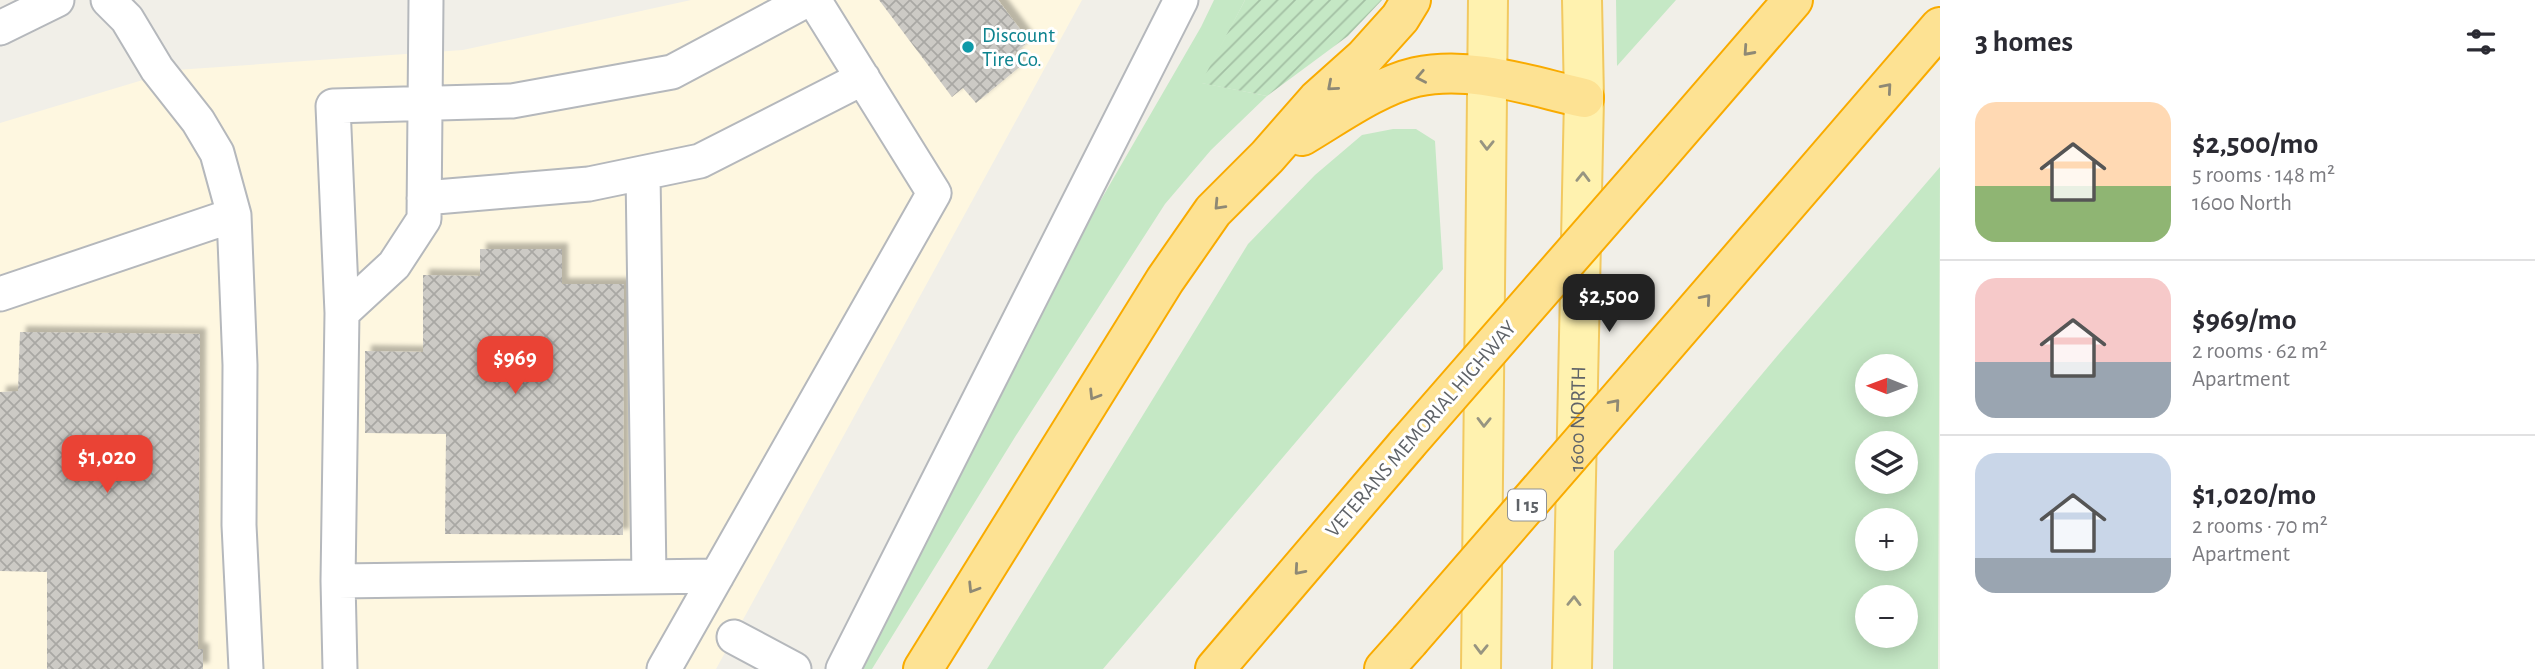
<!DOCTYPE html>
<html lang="en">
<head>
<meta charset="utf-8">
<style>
	:root { --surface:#fff; --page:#f2f2f3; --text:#2b2b33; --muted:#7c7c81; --line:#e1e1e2; --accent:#ea4335 }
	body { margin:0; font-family:"Alegreya Sans",sans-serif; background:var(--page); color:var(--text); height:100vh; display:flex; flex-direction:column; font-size:26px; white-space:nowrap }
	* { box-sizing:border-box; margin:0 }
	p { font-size:23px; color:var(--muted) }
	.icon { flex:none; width:38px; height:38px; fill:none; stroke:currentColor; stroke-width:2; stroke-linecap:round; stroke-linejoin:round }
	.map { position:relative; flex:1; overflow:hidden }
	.sheet { display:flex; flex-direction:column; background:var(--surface); width:595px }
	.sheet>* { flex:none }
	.needle { width:46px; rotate:271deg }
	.controls { position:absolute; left:1855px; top:354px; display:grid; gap:14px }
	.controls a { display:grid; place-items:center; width:63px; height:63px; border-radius:50%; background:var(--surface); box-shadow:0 4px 18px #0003; font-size:35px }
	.price { position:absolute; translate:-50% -60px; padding:0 16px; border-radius:14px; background:var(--accent); color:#fff; font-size:23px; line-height:46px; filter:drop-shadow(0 2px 4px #0008) }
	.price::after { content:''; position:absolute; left:50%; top:42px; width:21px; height:16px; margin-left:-10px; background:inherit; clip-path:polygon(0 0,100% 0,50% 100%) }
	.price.active { background:#222; color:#fff }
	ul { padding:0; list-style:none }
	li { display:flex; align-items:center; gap:21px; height:175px; padding:0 35px }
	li+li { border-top:2px solid var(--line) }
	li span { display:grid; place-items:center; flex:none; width:196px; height:140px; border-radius:21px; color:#555 }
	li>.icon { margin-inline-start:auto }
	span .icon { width:84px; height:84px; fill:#fffc; stroke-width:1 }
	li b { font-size:30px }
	h2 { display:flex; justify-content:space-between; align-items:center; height:84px; padding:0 35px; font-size:30px }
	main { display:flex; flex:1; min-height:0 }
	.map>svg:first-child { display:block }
	.commercial { fill:#fef7e0 }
	.grass { fill:#c5e8c5; fill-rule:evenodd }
	.garden { fill:url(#garden-furrows) }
	.building { fill:url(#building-cross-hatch); filter:url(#shadow) }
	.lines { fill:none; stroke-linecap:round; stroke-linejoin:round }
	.minor-casing { stroke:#b5b8bc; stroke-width:37 }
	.major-casing { stroke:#f2c960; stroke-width:42 }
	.highway-casing { stroke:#f9ab00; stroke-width:42 }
	.minor { stroke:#fff; stroke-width:33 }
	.major { stroke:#fff2af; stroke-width:38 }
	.highway { stroke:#fde293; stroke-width:38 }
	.highway-bridge-casing { stroke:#f9ab00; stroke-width:42; stroke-linecap:butt }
	.highway-bridge { stroke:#fde293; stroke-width:38 }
	.oneway { stroke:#8e8975 }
	.oneway2 { stroke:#979581 }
	.culture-dot { fill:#0f9aa8; stroke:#fff; stroke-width:2.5 }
	.labels { text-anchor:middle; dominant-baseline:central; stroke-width:6; stroke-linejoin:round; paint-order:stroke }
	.shield { fill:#fff; stroke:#8f9295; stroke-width:2 }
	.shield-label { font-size:19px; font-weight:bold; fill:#5f6368 }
	.culture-label { font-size:21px; fill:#0d838f; stroke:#fff; text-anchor:start }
	.street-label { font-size:21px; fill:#5f6368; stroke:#fff }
</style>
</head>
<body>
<main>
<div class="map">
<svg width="1940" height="669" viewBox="0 0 1940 669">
	<defs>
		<pattern id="garden-furrows" width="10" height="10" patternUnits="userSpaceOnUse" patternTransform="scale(1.75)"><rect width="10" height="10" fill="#c5e8c5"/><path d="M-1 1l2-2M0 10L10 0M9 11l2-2" fill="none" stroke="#a3c0a4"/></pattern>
		<pattern id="building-cross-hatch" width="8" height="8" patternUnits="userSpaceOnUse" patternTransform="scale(1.75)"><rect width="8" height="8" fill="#cccac5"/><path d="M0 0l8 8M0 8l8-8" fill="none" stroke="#a9a8a4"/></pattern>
		<filter id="shadow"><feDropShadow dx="6" dy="-6" stdDeviation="2" flood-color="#0004"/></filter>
	</defs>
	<rect width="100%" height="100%" fill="#f1efe8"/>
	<path class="commercial" d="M691 0H1082L716 669H0V123L176 70 463 50Z"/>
	<path class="grass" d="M1214 0H1245L1202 83 1267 96 1211 150 1165 204 1015 437 872 669H851L1058 274 1201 27Z
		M1616 0H1676L1617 66Z
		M1393 129H1416L1435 141 1443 269 1103 669H987L1248 244 1315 175 1362 135Z
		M1940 167 1938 669H1613L1614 551 1778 355ZM1867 366H1906V404H1867ZM1867 443H1906V481H1867ZM1867 520H1906V558H1867ZM1867 597H1906V635H1867Z"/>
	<path class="garden" d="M1245 0H1382L1348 36 1267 96 1201 83Z"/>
	<path class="building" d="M879 0H998L1029 41 1014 54 1022 65 976 103 963 88 952 97Z
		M480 249H562V284H624L623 535 445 534 446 434 365 433V351L423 352V275L480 276Z
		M20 332 200 334 198 649H203V669H47V572L0 571V392L18 391Z"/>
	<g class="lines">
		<defs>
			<path id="minor" d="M108 0 127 19 157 69 198 121 217 153 234 215 240 365 239 525 246 669
				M0 28 57 0
				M643 173 649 577
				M424 198 589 184 700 161 863 78
				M0 294 234 215
				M342 313 333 106 512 101 672 72 807 0
				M338 581 717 576
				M734 637 794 669
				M340 669 338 581 342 313 394 265 424 219 426 0
				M664 669 934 193 814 0
				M843 669 1181 0"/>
			<g id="major">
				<path d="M1481 669 1488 0"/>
				<path id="s1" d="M1572 669 1584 98 1582 0"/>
			</g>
			<path id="highway" d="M1302 136C1336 116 1377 86 1416 77 1471 65 1530 86 1584 98
				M1647 169 1793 0
				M1645 369 1940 27
				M923 669 1165 280 1213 211 1267 157 1317 100 1364 58 1400 18 1411 0
				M1215 669 1407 444
				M1384 669 1409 641"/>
		</defs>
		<use href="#minor" class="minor-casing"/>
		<use href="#major" class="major-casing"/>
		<use href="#highway" class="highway-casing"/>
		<use href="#minor" class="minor"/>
		<use href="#major" class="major"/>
		<use href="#highway" class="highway"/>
		<defs>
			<path id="highway-bridge" d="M1407 444 1647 169
				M1409 641 1645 369"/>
		</defs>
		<use href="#highway-bridge" class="highway-bridge-casing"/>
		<use href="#highway-bridge" class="highway-bridge"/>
	</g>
	<defs><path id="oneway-chevron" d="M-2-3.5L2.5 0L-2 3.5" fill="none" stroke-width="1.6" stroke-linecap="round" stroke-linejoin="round" transform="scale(1.75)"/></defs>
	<g class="oneway">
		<use href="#oneway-chevron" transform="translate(1748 51) rotate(132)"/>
		<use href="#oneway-chevron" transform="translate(1421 77) rotate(169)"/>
		<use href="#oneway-chevron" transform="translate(1332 86) rotate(139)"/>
		<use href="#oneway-chevron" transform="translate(1887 88) rotate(-49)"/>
		<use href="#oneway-chevron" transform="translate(1219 205) rotate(133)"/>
		<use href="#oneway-chevron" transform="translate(1706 299) rotate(-49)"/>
		<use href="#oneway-chevron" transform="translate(1094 395) rotate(122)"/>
		<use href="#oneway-chevron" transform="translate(1615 404) rotate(-49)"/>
		<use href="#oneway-chevron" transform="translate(1299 570) rotate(131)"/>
		<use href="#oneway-chevron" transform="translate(973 588) rotate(122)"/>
	</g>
	<g class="oneway2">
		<use href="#oneway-chevron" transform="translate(1487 145) rotate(91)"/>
		<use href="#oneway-chevron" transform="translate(1583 177) rotate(-89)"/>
		<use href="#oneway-chevron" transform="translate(1484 422) rotate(91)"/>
		<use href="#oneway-chevron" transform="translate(1574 601) rotate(-89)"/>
		<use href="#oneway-chevron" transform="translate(1481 649) rotate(91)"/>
	</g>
	<circle class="culture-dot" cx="968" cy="47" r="7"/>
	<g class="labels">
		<rect class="shield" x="1508" y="489.5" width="38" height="31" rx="5"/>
		<g class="shield-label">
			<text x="1527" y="505">I 15</text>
		</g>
		<g class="culture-label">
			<text x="982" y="35">Discount<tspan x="982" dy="24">Tire Co.</tspan></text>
		</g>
		<g class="street-label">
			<text stroke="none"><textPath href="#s1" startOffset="250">1600 NORTH</textPath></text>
			<text transform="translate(1421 429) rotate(-49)">VETERANS MEMORIAL HIGHWAY</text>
		</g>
	</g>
</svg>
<div class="controls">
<a><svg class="needle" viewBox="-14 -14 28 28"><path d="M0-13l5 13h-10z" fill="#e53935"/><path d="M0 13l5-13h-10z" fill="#7c7c81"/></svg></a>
<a><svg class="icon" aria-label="layers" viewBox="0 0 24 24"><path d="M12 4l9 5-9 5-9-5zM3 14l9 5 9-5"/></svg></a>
<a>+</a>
<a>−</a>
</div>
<b class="price active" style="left:1609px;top:334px">$2,500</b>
<b class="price" style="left:515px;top:396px">$969</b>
<b class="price" style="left:107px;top:495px">$1,020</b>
</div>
<section class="sheet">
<h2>3 homes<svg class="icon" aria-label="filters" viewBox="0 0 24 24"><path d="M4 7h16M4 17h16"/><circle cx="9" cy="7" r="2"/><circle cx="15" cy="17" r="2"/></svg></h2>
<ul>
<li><span style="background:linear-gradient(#ffd9b3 60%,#8fb573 0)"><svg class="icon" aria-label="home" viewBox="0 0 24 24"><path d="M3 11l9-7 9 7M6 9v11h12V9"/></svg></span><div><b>$2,500/mo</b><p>5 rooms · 148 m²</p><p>1600 North</p></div></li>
<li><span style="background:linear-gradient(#f6c9c9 60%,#9aa5b1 0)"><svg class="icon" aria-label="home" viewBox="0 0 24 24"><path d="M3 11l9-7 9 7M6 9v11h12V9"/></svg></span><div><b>$969/mo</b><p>2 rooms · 62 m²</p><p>Apartment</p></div></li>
<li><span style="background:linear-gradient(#c9d6e8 75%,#9aa5b1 0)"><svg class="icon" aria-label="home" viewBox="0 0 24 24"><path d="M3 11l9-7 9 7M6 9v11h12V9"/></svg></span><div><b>$1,020/mo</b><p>2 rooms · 70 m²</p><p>Apartment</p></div></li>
</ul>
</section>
</main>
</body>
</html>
